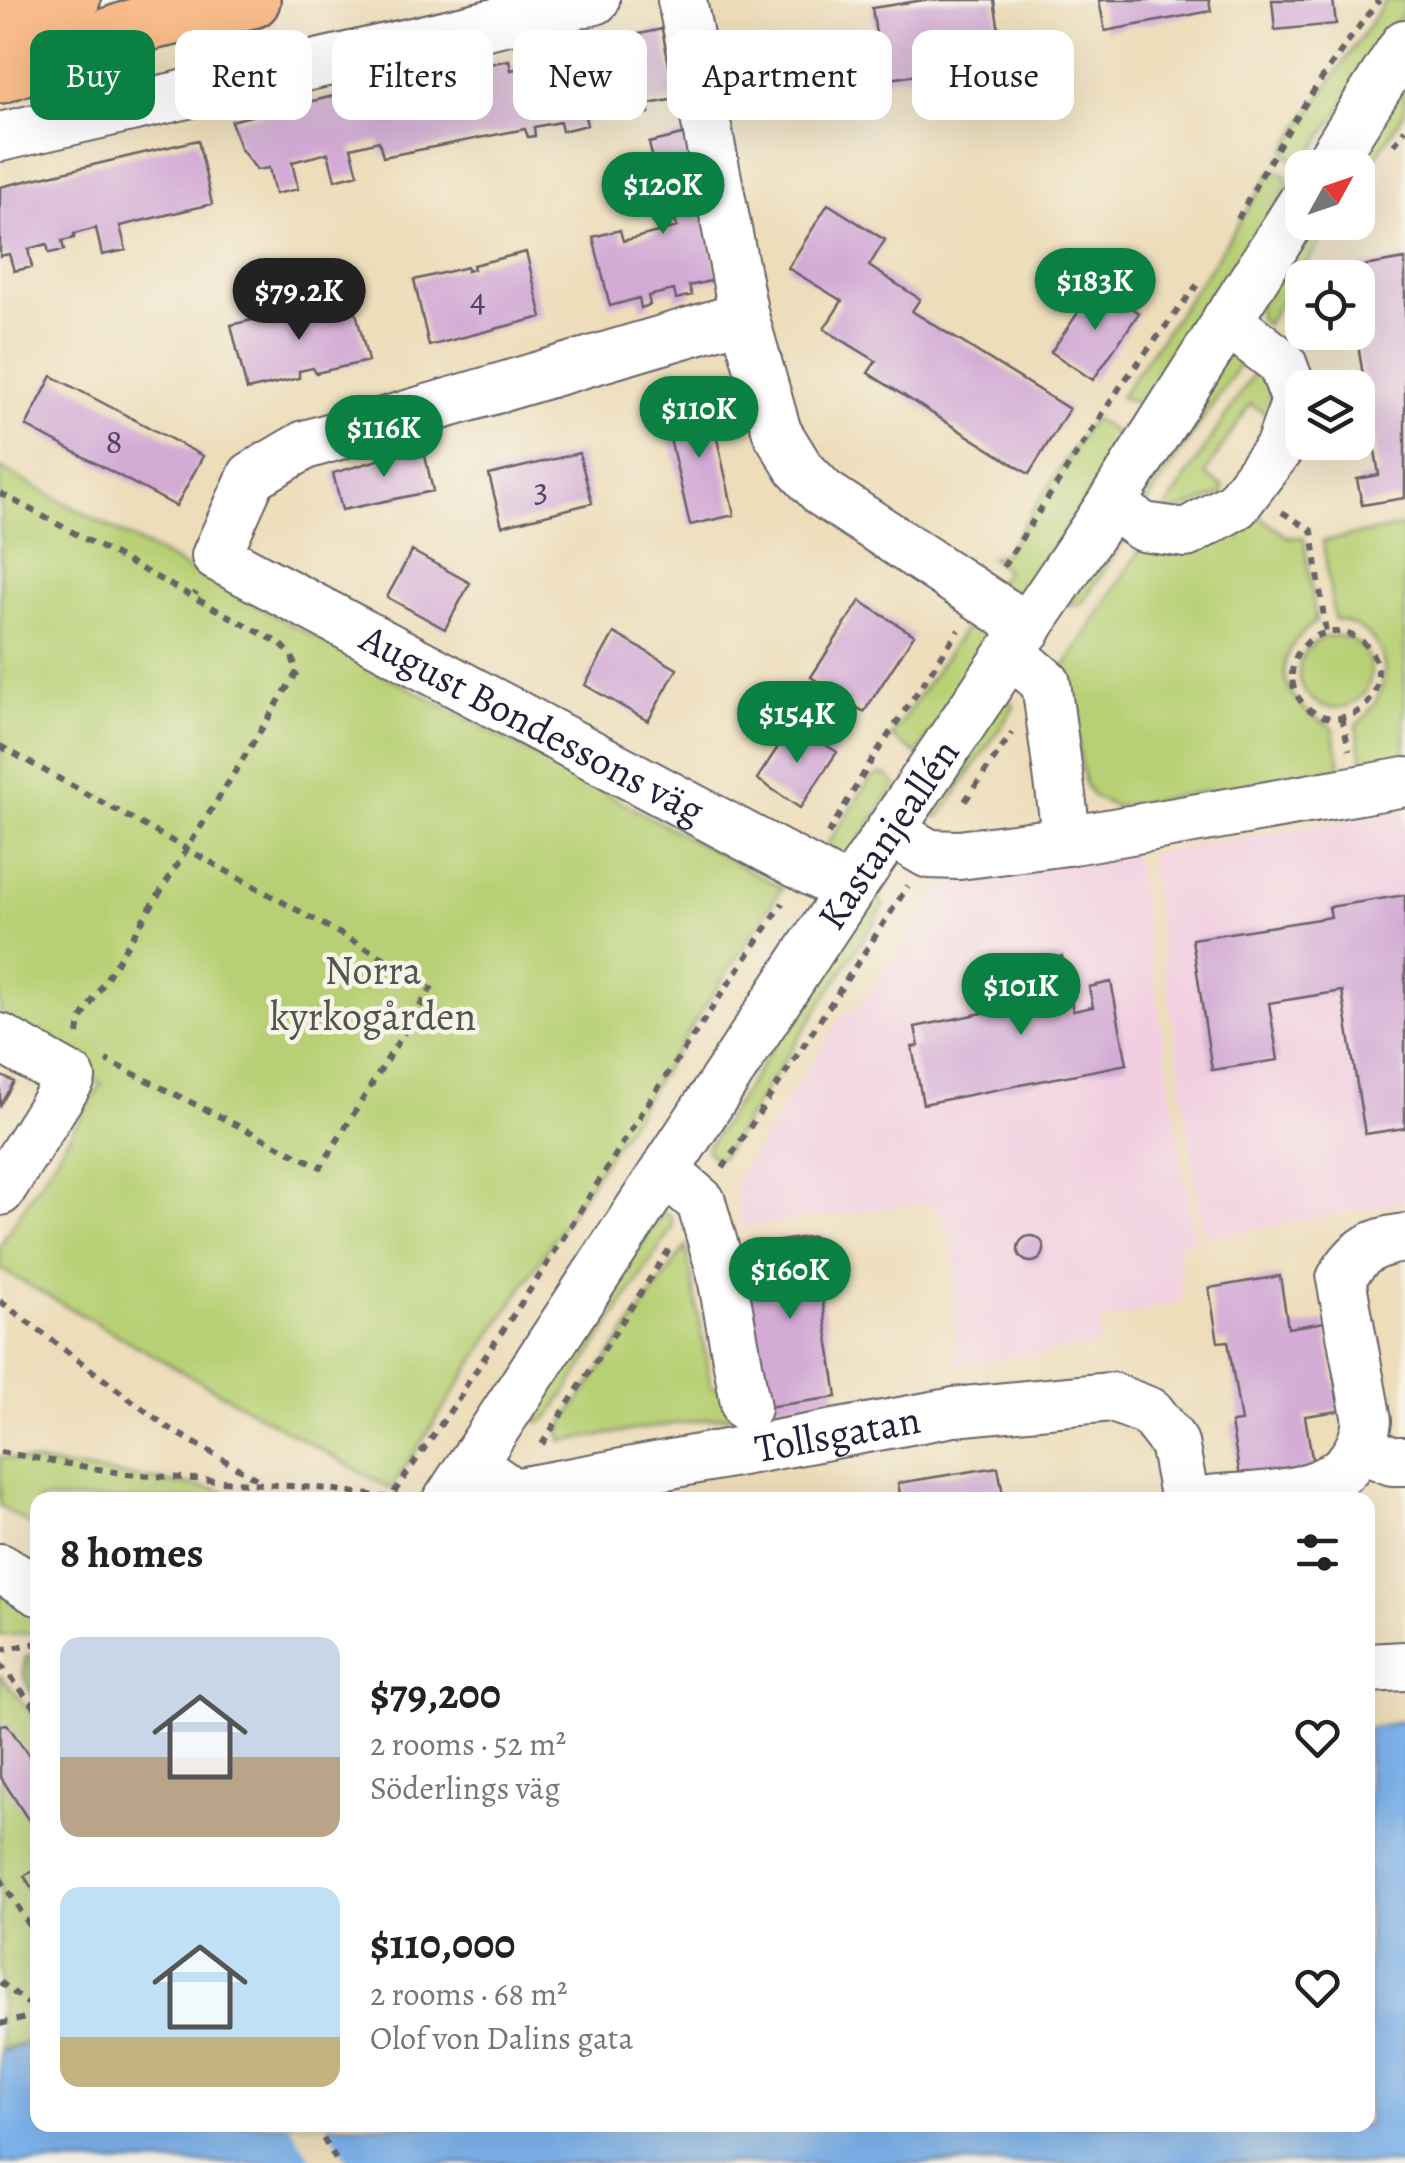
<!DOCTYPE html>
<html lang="en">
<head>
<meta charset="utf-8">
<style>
	:root { --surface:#fff; --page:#f6f6f6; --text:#222; --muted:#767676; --accent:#0b8043 }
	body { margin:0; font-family:Alegreya,serif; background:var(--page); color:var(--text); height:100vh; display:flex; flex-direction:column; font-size:38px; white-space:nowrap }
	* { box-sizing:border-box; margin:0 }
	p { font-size:32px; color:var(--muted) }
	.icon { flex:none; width:55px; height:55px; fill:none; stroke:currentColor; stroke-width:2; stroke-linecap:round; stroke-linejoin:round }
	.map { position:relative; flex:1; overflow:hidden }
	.details { position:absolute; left:30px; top:1492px; width:1345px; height:640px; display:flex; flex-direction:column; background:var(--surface); border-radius:20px; box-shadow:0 10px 40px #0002 }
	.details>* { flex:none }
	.banner { position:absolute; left:30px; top:30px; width:1345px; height:90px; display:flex; gap:20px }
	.needle { width:65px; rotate:50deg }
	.fabs { position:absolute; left:1285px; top:150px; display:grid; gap:20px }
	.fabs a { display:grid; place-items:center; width:90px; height:90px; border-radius:20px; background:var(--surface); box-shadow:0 10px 40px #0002; font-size:50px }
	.price { position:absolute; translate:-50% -85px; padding:0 22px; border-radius:35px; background:var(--accent); color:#fff; font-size:32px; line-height:65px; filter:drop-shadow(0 2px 5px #0008) }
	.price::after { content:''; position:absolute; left:50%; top:60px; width:30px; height:22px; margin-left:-15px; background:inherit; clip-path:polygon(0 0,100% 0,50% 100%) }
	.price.selected { background:#222; color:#fff }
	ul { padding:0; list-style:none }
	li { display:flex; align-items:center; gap:30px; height:250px; padding:0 30px }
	li span { display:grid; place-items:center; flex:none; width:280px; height:200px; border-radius:20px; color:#555 }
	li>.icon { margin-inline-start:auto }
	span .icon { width:120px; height:120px; fill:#fffc; stroke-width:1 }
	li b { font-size:42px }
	h2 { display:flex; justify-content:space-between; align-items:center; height:120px; padding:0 30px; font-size:42px }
	.tag { padding:0 35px; border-radius:20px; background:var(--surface); box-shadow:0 10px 40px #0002; font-size:35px; line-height:90px }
	.tag.selected { background:var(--accent); color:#fff }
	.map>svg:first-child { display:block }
	.built { fill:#f2cfe0 }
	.green { fill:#b8d075; stroke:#6d7958; stroke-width:2.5 }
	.forest { fill:#92b266; stroke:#5a6a50; stroke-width:2.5 }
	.water { fill:#7db3ec; stroke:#506a94; stroke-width:2.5 }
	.pier { fill:#edddba }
	.building { fill:#d3abd5 }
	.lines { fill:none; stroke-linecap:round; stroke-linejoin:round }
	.minor-casing { stroke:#696367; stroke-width:52 }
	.highway-casing { stroke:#696367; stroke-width:60 }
	.path { stroke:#696367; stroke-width:6; stroke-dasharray:8 8; stroke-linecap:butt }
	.minor { stroke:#fff; stroke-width:48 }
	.highway { stroke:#f9bc8a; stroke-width:55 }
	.labels { text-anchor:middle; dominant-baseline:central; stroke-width:9; stroke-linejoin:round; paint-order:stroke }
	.number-label { font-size:35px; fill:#4e4462 }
	.street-label { font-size:40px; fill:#22223b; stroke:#f7f3e8 }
	.park-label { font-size:40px; fill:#4f564c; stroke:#f7f3e8 }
</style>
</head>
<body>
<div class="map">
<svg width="1405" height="2163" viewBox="0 0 1405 2163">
	<rect width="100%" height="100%" fill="#f7f3e8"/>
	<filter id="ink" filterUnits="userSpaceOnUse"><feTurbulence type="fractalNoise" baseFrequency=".01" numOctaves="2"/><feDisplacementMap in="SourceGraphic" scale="20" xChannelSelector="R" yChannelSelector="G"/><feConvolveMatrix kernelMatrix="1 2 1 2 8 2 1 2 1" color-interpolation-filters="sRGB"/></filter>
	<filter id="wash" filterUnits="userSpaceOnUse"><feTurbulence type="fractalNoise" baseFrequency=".0048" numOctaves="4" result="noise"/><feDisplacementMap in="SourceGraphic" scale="40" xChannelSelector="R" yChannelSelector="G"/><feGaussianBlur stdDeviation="2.25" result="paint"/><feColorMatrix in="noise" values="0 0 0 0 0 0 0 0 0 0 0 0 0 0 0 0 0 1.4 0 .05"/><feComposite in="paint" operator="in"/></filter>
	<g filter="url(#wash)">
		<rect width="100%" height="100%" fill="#edddba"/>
		<path class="built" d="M1405 811V895L1331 917 1192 940 1212 1070 1269 1003 1342 991 1365 1133 1405 1128V1202L1204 1238 1148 854Z
			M1134 852 1195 1239 1178 1244 1182 1301 1100 1322V1345L956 1365 954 1241 932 1202 740 1227 734 1184 843 1014 858 1008 925 913 938 887Z"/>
		<path class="green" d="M1386 0H1405V10L1307 160 1302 163 1288 156 1286 150 1295 134Z
			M1405 79V112L1358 184V168H1348Z
			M1276 170 1286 176 1288 190 1145 407 1120 397 1211 266 1270 174Z
			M1311 223H1333L1266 325 1259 319 1258 305Z
			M1247 353 1143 509 1141 506 1143 475 1225 354Z
			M1268 365 1273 417 1250 404 1205 474 1223 487V494L1161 516 1257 368Z
			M1093 418 1125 439 1026 589 1014 593 995 585 1006 570 990 557 1005 553Z
			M0 468 782 888 391 1489 0 1269V1245L102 1084 0 1026Z
			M1254 513 1288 537 1304 538 1316 621C1309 628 1299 634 1293 644 1269 681 1300 712 1332 727L1341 769 1116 807 1094 797 1085 785 1065 666 1144 543Z
			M1405 526V756L1363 763 1356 726C1398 688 1395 632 1334 619L1323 541Z
			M1108 536 1125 538 1082 603 1068 606Z
			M973 616 990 629 993 639 917 754 891 737Z
			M1299 672a36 36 0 1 1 72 0a36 36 0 1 1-72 0Z
			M1003 691 1014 706 1009 715 940 817 927 815Z
			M880 775 888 776 896 785 842 866 816 861 871 778Z
			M876 893 884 907 727 1149 721 1157 714 1159 706 1149Z
			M663 1212 672 1218V1228L552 1414 544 1421 538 1422 527 1416Z
			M686 1246 711 1387 721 1388 740 1414 563 1441 560 1432 567 1418Z
			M0 1457 215 1489 251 1500H38L37 1529 0 1506Z
			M0 1592 37 1613V1633L0 1636Z
			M0 1675 38 1721 37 2039 0 2049Z"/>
		<path class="forest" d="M37 1652H38L37 1701C27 1687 19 1673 26 1657Z"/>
		<path class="water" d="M1405 1721V2163H0V2052L37 2041 38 2125H1368V1728Z"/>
		<path class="pier" d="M290 2125H327L350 2163H313Z"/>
		<g id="blocks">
			<path class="building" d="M924 0H994L1004 62 883 80 872 8Z
				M1099 0H1209L1211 11 1105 31Z
				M1272 0H1333L1336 24 1275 30Z
				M662 29 676 99 648 104 649 113 624 118 622 110 585 117 587 125 562 131 560 122 534 127 535 136 528 137 525 129 383 157 379 141 351 148 358 174 335 180 328 153 292 162 298 189 275 194 269 168 257 170 240 148 231 121 366 88 509 60 511 70 570 59 568 48 611 39 613 50 638 45 635 35Z
				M826 50 833 96 761 107 754 62Z
				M686 134 719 279 689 286 692 295 676 299 674 290 648 296 650 305 641 308 639 298 610 306 593 237 620 230 623 241 677 227 675 219 665 214 649 143Z
				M198 140 212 204 120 226 126 250 102 255 96 228 74 234V238L62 241 64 250 49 253 47 244 28 249 32 267 14 271 9 254 0 256V187Z
				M828 204 885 240 869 266 920 299 912 311 1069 409 1029 474 868 373 876 361 824 329 842 301 788 268Z
				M526 252 542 317 429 346 414 280 467 267V271L474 269 473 265Z
				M1405 259V498L1362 505 1357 479 1379 475 1356 332 1358 278H1348L1346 269Z
				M1097 285 1139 313 1093 380 1051 352Z
				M352 296 368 361 316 373 313 368 299 371V378L247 390 231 325Z
				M52 376 203 456 176 506 26 426Z
				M708 398 734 515 690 525 663 408Z
				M423 447 433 491 342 510 333 473Z
				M579 453 592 503 502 526 489 475Z
				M412 551 470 583 445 629 387 597Z
				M860 601 914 635 864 712 811 677Z
				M614 633 677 669 648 721 585 685Z
				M793 724 837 752 800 808 757 779Z
				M1405 895V1128L1365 1134 1342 991 1269 1003 1278 1060 1212 1070 1192 939 1331 917 1329 907Z
				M1062 956 1073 1011 1093 1007 1089 987 1111 982 1127 1064 923 1104 912 1047 919 1046 915 1027 1012 1007 1005 967Z
				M0 1075 14 1082 0 1105Z
				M1018 1249a13 13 0 1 1 26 0a13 13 0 1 1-26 0Z
				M813 1236 837 1397 766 1407 742 1247Z
				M1280 1276 1288 1328 1325 1322 1339 1411 1305 1416 1314 1470 1241 1482 1231 1423 1241 1422 1228 1341 1218 1342 1209 1288Z
				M998 1467 1004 1500H901L898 1483Z
				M7 1724 38 1769V1835L0 1776V1725Z
				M38 1867V1897L24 1876Z"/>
		</g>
	</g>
	<g filter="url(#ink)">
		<use href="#blocks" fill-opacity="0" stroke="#696367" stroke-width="2.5"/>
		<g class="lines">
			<defs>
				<g id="minor">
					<path d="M682 0 744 316 777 432 799 468 823 493 1028 628"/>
					<path d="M0 137 595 0"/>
					<path d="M1326 168 1405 44"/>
					<path id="s1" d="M744 316 305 445 252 476 216 556 849 891"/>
					<path d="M1111 504 1143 527 1186 533 1236 505 1279 448 1296 401 1282 363 1226 320"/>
					<path d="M1011 653 1046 683 1067 841"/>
					<path d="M891 832 929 854 959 855 1067 841 1405 782"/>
					<path d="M0 1038 71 1078 0 1191"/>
					<path d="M665 1171 701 1202 721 1271 746 1408"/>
					<path d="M1360 1448 1392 1461H1405"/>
					<path id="s2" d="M472 1464 513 1493 954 1412 1111 1397 1150 1412 1174 1443 1185 1500"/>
					<path id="s3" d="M448 1500 849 891 1111 504 1302 203"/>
					<path d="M1210 1500C1272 1494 1356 1500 1367 1421L1341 1279C1357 1251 1373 1242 1405 1238"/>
					<path d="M0 1568 38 1591"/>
					<path d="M1368 1668 1405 1666"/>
				</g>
				<path id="highway" d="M0 27 72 0
					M0 75 146 23 252 0"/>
			</defs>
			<use href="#minor" class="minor-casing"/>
			<use href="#highway" class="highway-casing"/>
			<path class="path" d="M1394 145 1405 129
				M1238 219C1278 141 1326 69 1379 0
				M0 493 193 597
				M1282 512 1312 531 1326 633
				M1003 567 1122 384 1197 285
				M1292 675a43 43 0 1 1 86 0a43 43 0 1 1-86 0Z
				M1342 717 1349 750
				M0 746 433 985 321 1167 106 1060
				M965 801 1012 733
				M828 834 873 758 959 630
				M78 1034 80 1021 297 672 292 656 281 644 193 597 196 592
				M723 1168 908 886
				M0 1301 167 1427 262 1482
				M465 1387 538 1278 648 1103 783 903
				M542 1444 672 1245
				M0 1452 127 1474 330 1489 390 1498 466 1388
				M0 1650 38 1643
				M0 1664 38 1711
				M0 1878 38 1939
				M0 1982 38 2011
				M0 2024 38 2015
				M315 2125 338 2163"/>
			<use href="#minor" class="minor"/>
			<use href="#highway" class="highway"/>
		</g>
	</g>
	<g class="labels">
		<g class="number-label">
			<text x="478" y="299">4</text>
			<text x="114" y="441">8</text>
			<text x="541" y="489">3</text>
		</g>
		<g class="street-label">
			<text stroke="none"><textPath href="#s1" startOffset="965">August Bondessons väg</textPath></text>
			<text stroke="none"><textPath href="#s3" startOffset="798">Kastanjeallén</textPath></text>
			<text stroke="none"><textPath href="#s2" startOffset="380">Tollsgatan</textPath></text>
		</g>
		<g class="park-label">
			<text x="373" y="970">Norra<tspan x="373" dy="46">kyrkogården</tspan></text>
		</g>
	</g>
</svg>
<div class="fabs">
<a><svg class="needle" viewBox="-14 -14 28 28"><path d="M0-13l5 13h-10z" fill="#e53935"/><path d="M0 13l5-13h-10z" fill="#767676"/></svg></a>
<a><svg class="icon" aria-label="locate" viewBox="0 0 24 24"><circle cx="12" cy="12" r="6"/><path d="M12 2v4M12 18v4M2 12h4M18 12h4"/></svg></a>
<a><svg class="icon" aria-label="layers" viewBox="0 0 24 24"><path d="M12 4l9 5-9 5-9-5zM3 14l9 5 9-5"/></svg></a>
</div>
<b class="price" style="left:663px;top:237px">$120K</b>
<b class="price" style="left:1095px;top:333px">$183K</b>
<b class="price selected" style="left:299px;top:343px">$79.2K</b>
<b class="price" style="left:699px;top:461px">$110K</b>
<b class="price" style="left:384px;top:480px">$116K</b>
<b class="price" style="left:797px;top:766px">$154K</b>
<b class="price" style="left:1021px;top:1038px">$101K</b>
<b class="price" style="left:790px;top:1322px">$160K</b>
<div class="banner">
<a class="tag selected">Buy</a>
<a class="tag">Rent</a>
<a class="tag">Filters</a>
<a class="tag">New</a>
<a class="tag">Apartment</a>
<a class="tag">House</a>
</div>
<section class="details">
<h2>8 homes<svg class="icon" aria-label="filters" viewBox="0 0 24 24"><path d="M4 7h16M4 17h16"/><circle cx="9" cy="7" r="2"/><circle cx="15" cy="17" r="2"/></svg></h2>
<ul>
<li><span style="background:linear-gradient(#c9d6e8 60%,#b9a48a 0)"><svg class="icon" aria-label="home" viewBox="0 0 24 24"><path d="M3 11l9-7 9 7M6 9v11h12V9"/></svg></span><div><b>$79,200</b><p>2 rooms · 52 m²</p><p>Söderlings väg</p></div><svg class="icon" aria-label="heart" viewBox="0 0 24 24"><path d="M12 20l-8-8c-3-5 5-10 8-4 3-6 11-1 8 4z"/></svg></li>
<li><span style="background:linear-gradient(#bfe0f5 75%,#c2b280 0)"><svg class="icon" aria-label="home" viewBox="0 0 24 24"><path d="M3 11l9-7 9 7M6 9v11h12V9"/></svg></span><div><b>$110,000</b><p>2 rooms · 68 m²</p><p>Olof von Dalins gata</p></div><svg class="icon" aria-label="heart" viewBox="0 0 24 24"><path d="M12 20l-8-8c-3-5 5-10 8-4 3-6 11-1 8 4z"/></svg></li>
</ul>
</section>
</div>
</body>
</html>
